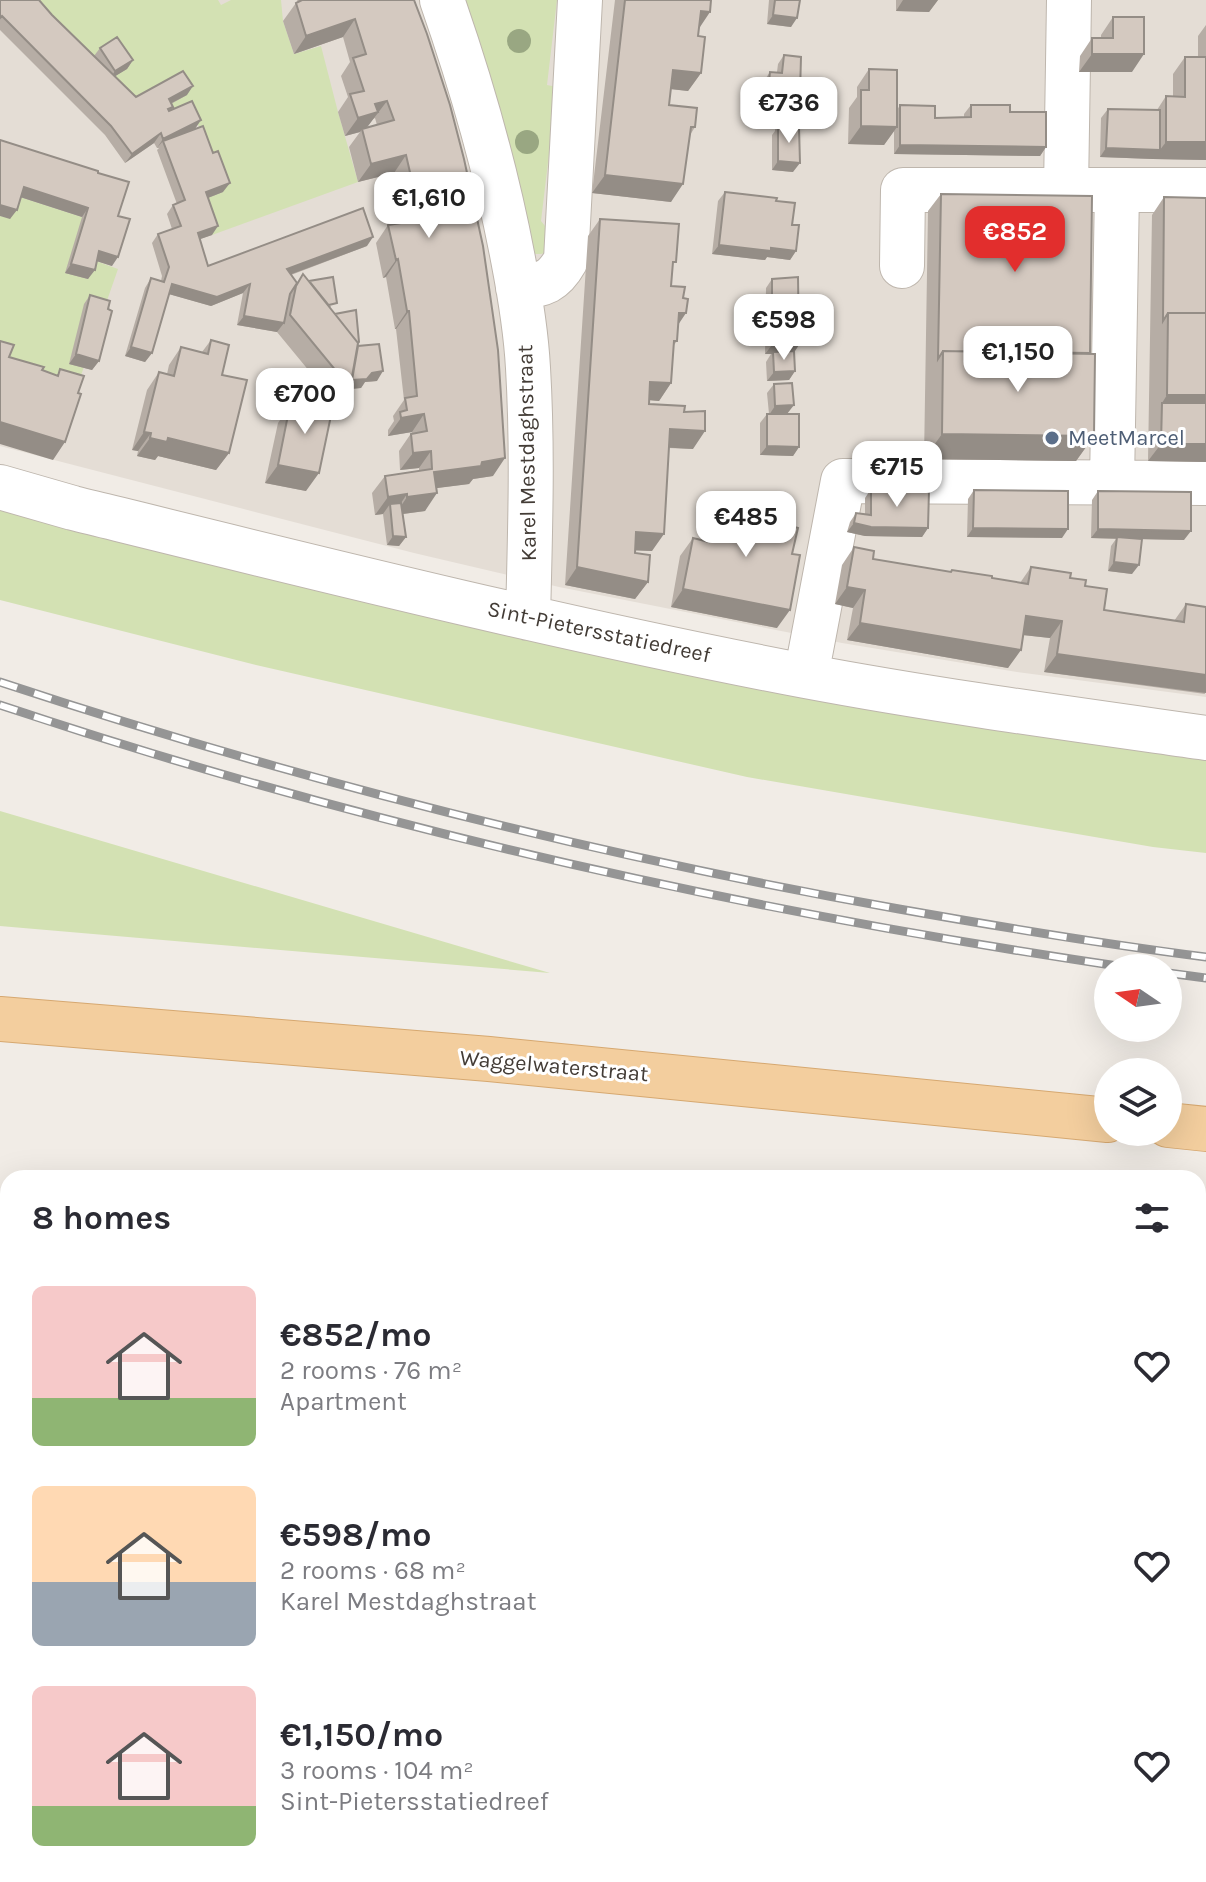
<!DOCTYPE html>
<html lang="en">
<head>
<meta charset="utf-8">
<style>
	:root { --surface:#fff; --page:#f7f7f7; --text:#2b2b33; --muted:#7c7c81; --accent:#e22e2d }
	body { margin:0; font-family:Karla,sans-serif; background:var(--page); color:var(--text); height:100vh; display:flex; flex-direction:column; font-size:30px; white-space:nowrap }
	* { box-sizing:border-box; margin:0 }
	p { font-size:26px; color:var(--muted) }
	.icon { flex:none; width:44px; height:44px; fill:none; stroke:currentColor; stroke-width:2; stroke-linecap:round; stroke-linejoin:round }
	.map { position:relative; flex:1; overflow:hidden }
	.drawer { position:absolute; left:0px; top:1170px; width:1206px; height:712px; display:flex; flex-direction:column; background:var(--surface); border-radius:24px 24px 0 0; box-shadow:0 8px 32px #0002 }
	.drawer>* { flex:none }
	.needle { width:52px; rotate:283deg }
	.buttons { position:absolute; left:1094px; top:954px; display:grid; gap:16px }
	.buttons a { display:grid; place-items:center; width:88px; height:88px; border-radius:50%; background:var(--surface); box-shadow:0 8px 32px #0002; font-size:40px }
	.price { position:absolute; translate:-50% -68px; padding:0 18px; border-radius:16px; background:#fff; color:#222; font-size:26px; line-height:52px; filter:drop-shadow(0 2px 4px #0008) }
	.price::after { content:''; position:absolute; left:50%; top:48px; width:24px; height:18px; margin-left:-12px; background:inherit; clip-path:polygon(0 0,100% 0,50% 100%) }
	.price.selected { background:var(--accent); color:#fff }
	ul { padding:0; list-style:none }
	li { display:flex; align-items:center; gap:24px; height:200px; padding:0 32px }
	li span { display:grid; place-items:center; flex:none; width:224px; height:160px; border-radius:12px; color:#555 }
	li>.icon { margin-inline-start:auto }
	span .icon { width:96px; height:96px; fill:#fffc; stroke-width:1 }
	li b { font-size:34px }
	h2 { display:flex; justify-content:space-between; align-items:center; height:96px; padding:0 32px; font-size:34px }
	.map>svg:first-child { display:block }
	.residential { fill:#e4ddd5 }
	.green { fill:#d3e1b3 }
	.water { fill:#a9d7e8 }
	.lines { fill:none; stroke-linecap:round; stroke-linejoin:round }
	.minor-casing { stroke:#beb6ad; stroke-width:46 }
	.major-casing { stroke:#d6a870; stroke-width:46 }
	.minor { stroke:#fff; stroke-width:44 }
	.major { stroke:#f3ce9e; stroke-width:44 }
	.rail-casing { stroke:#959595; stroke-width:9 }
	.rail { stroke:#fff; stroke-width:6; stroke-dasharray:18; stroke-linecap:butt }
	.tree { fill:#99a782 }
	.wall { fill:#b6ada5; fill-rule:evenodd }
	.shaded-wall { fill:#948d86 }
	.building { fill:#d4c9c0; stroke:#948d86; stroke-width:2 }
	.service-dot { fill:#5c6f8a; stroke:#fff; stroke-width:3 }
	.labels { text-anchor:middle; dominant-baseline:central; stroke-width:6; stroke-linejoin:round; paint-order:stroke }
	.service-label { font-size:22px; fill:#4e5e75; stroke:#fff; text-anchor:start }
	.street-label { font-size:22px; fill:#433c36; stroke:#fff }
</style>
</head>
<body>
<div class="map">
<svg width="1206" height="1882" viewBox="0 0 1206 1882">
	<rect width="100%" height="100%" fill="#f1ece6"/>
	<path class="residential" d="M0 0H1206V697L1017 672 842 643 559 587 414 553 0 446Z"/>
	<path class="green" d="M28 0H218L221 5 231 0H281L283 21 294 54 321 46 338 112 358 182 212 235 200 201 223 191 191 106 169 117 129 106Z
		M455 0H557L547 85 557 87 541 221 557 241C549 253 544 256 529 253Z
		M17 196 82 217 93 260 118 269 78 384 0 363V216L10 218Z
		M0 505 394 609 655 668 993 729 1206 757V853L1153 847 747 777 256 665 0 600Z
		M0 811 550 973 0 926Z
		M0 1298 8 1300V1874H152L151 1882H0Z
		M1198 1385 1206 1386V1555L1198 1551Z
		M1206 1730V1882H1119L1124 1874H1198V1744Z
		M263 1874H364V1882H262Z
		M877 1874H948V1882H874Z"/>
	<path class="water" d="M186 1874H245L243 1882H185Z
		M564 1874H619V1882H564Z
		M948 1874H989L991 1882H948Z"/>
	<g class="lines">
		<defs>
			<path id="minor" d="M442 0C472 86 496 169 513 259 520 295 526 331 528 368 533 451 530 535 528 618
				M1066 190 1069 0
				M902 266 903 190H1206
				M518 288C544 284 553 283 566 260L580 0
				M1112 483 1117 190
				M0 487 73 508C316 568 559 629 805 676 938 701 1072 719 1206 738
				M806 676 843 481 1206 483
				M0 1237 8 1240
				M1198 1300 1206 1302"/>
			<path id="major" d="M0 1019 489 1059 1108 1120
				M1168 1125 1206 1129"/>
		</defs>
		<use href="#minor" class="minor-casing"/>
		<use href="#major" class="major-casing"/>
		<use href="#minor" class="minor"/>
		<use href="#major" class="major"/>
		<defs>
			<path id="rail" d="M0 682C293 779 594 855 899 909 1001 927 1103 944 1206 957
				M0 705C368 828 748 912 1131 968
				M1168 973 1206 978"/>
		</defs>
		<use href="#rail" class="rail-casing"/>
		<use href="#rail" class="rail"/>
	</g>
	<g class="tree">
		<circle cx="519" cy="41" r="12"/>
		<circle cx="527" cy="142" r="12"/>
	</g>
	<path class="wall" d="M0 0 52 15 94 56 100 48 133 60 127 69 115 76 136 97 187 95 171 104 173 107 171 110 195 129 223 192 208 198 212 235 200 239 208 266 367 246 291 275 297 283 303 274 332 310 358 346 377 381 365 382 361 388 350 389 338 406 277 332 237 325 243 293 211 306 169 294 152 353 145 362 125 356 145 288 151 278 161 281 162 276 152 243 158 234 172 229 167 214 173 205 177 204 157 150 159 148H157L154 143 125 163 105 135 0 30Z
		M297 0H414L493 476 473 479 469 484 436 488 425 511 403 514 406 537 399 546 387 545 383 514 375 515 372 493 385 476 419 471V468L400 470 399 451 412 432 388 436V430L394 421 393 416 404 400 396 329H395L386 277 383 278 376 243 388 225 405 222 394 173 358 182 349 147 360 132 345 136 338 112 348 97 341 76 350 62 343 37 294 54 283 21 296 3 298 2ZM375 118 377 125 367 127 373 119Z
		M615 0H711L699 27 698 36 701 73 688 91 671 89 669 105 695 127 690 135 671 202 592 193Z
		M769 0H800L791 27 767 24Z
		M896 0H938L929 12 896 11Z
		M1113 17 1132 72H1079L1080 56 1092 38H1101V35Z
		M1206 25V160L1153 159 1100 157 1101 118 1108 109 1157 110 1166 96H1173V74L1185 57H1198V36Z
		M784 55 800 93 797 97 793 172 772 170V135L775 131 778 105 780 101 762 99 764 81 770 72H777L778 64Z
		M869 69 897 110 900 105 935 118 964 117V114L971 105 1010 112 1046 147 1040 156 894 154V131L884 145 848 144 849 108 857 97V87Z
		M0 140 98 173 118 216 112 266 97 261 88 279 65 273 82 217 20 197 10 219Z
		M725 192 776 201 792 225 796 251 790 260 767 257 765 260 712 254 718 201Z
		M941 194 1090 353 1094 436 1076 461 924 459 928 211Z
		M1164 197 1206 462 1148 461 1152 215Z
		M600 219 672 267 671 286 678 325 677 341 674 345 671 383 659 401 649 400V404L684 412 693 449 669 448 652 551 635 550V553L648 582 635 599 565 585 588 236Z
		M772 279 794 352 795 371 789 380 767 381 766 362 771 354H765L766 288Z
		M90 295 108 309 99 361 92 370 69 364 84 304Z
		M211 340 222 375 229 453 216 470 158 456 155 460 137 456 138 451 132 450 147 390 159 372 167 374 169 365 181 347 202 352Z
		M774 384 787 414 799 447 793 456 760 455V423L767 414H769L767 393Z
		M293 401 315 406 318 402 306 491 265 483 278 423Z
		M871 489 928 528 922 537 865 536 847 532 850 522 856 513 865 514V498Z
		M974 490 1062 538 967 537 968 499Z
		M1098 491 1184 540 1138 539 1132 574 1108 571 1111 546 1116 539 1091 538 1092 500Z
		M733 507 767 513 771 507 784 524 777 628 671 607 680 556 693 538 701 540 703 530 716 512 728 514Z
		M854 547 873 559 1020 583 1031 567 1070 578 1085 586 1104 610 1174 621 1186 604 1205 694 1044 672 1050 638 1023 635 1008 668 847 640 853 608 835 604 842 565Z
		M410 1874H503L499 1882H450V1881L440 1880 439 1882H410Z"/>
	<path class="shaded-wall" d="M903 0H938L929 12 896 11Z
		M701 11 710 12 698 30Z
		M773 15 797 18 791 27 767 24Z
		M355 19 343 37 294 54 306 36Z
		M1092 54H1144L1132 72H1079Z
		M133 60 127 69 109 80 115 71Z
		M673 70 701 73 688 91 661 88Z
		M193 86 187 95 162 108 169 99Z
		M768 90 800 93 794 102 784 96 780 101 762 99Z
		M387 101 365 130 362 129 360 132 345 136 358 118 375 104Z
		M201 120 195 129 163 141 157 148 163 139Z
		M781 123 797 125 790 134 778 127Z
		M861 126 897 127 884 145 848 144Z
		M161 133 154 143 125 163 132 154Z
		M1166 142H1206V160L1153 159Z
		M900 145 1046 147 1040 156 894 154Z
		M1106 148 1160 150 1153 159 1100 157Z
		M406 155 394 173 358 182 371 164Z
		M778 161 800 163 793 172 772 170Z
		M605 175 683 184 671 202 592 193Z
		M230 183 223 192 200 201 206 192Z
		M24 187 88 208 82 217 17 196Z
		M0 205 17 210 10 219 0 216Z
		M218 226 212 235 192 242 198 233Z
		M373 237 367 246 281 278 287 269Z
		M719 245 771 248 796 251 790 260 767 257 765 260 712 254Z
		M99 251 118 257 112 266 93 260Z
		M398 259 386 277 383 278 396 260Z
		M71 264 95 270 88 279 65 273Z
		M172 284H250L243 293 211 306 165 293Z
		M407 311H409L396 329H395Z
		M679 313H686L674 331Z
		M244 316 284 323 277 332 237 325Z
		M772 345H799L793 354H765Z
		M131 347 152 353 145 362 125 356Z
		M76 354 99 361 92 370 69 364Z
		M383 371 377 381 365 382 361 388 350 389 345 383 372 373Z
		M795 371 789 380 767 381 774 372Z
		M650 382 671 383 659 401 637 399Z
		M1167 395H1206V421L1162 403Z
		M794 405 787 414 769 415 775 406Z
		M424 414 412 432 388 436 401 418Z
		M0 422 65 442 53 460 0 444Z
		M670 429 705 431 693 449 658 447Z
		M144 432 151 433 138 451 132 450Z
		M942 434 1094 436 1076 461 924 459Z
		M150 438H168L229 453 216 470 158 456 155 460 137 456Z
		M1161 444H1206V462L1148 461Z
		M767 446 799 447 793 456 760 455Z
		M431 451 419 468 400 470 413 453Z
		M505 458 493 476 473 479 469 484 422 490 434 472 482 462Z
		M278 465 319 473 306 491 265 483Z
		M437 493 425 511 395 515 407 497Z
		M407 494 395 512 390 504 383 514 375 515 388 497Z
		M854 523 928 528 922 537 865 536 847 532Z
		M973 528 1068 529 1062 538 967 537Z
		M1098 529 1191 531 1184 540 1091 538Z
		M636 532 664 534 652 551 623 550Z
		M393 536 406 537 399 546 387 545Z
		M1114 562 1139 565 1132 574 1108 571Z
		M577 567 648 582 635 599 565 585Z
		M847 587 865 590 853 608 835 604Z
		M683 589 790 610 777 628 671 607Z
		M1026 616 1062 621 1050 638 1013 634Z
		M860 623 1021 650 1008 668 847 640Z
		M1057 654 1206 675V693L1044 672Z
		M420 1874H455L450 1881 440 1880 439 1882H414Z
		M461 1874H470L503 1876 499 1882H456Z"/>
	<path class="building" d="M0 0H39L52 15 136 97 183 71 193 86 169 99 173 107 168 109 169 111 192 101 201 120 163 139 161 133 132 154 111 126 2 16 0 18Z
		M302 0H414L427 34 450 105 464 159 483 246 498 350 505 458 482 462 481 466 434 472 437 493 407 497V494L388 497 385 476 432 469 431 451 413 453 411 434 427 431 424 414 401 418 400 412 407 410 405 398 417 396 409 311H407L398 259 396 260 388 225 421 220 406 155 371 164 362 129 394 120 387 101 375 104 378 112 358 118 350 94 364 91 353 58 366 54 355 19 306 36 296 3Z
		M625 0H711L710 12 701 11 698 36 705 37 701 73 673 70 669 105 697 108 695 127H691L683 184 605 175Z
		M775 0H800L797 18 773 15Z
		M1113 17H1144V54H1092V38H1113Z
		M117 37 133 60 115 71 100 48Z
		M784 55 801 57 800 93 768 90 770 72 782 73Z
		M1185 57H1206V142H1166V96L1185 97Z
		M869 69 897 70V127L861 126V90H869Z
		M784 96 800 97 797 125 781 123Z
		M900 105 935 106V118L971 117V105H1010V112H1046V147L900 145Z
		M1108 109 1160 110V150L1106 148Z
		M203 126 213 153 218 151 230 183 206 192 218 226 198 233 208 266 363 208 373 237 287 269 297 283 290 294 284 323 244 316 250 284 217 297 172 284 152 353 131 347 151 278 164 282 169 267 158 234 181 226 173 205 185 200 163 141Z
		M778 126 799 128 800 163 778 161Z
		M0 140 98 171V173L129 182 118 216 130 219 118 257 99 251 95 270 71 264 88 208 24 187 17 210 0 205Z
		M725 192 777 198 776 201 795 203 792 225H799L796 251 771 248V251L719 245Z
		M941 194 1092 196 1090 353 943 351 938 359Z
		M1164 197 1206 198V313H1168L1163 321Z
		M600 219 679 224 676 262H673L671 286 685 287 683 298 688 299 686 313H679L677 341H674L671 383 650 382 649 404 685 406 684 412 705 411V431L670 429 664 534 636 532 635 553 650 555 648 582 577 567Z
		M303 274 358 343 350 388 290 315 296 286Z
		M333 277 337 303 329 305 330 307 309 281Z
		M798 277 799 345H772V279Z
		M90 295 110 301 108 309 112 311 99 361 76 354Z
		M356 310 359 342 358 343 335 314Z
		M1168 313H1206V395H1167Z
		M211 340 229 345 222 375 247 380 229 453 168 438 167 442 150 438 151 433 144 432 159 372 174 376 181 347 208 354Z
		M0 341 14 345 9 357 44 367 42 370 58 376 60 369 84 376 78 393 81 394 65 442 0 422Z
		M379 344 383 371 372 373 367 379 352 380 358 346Z
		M794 351 795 371 774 372 773 352Z
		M943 351 1095 354 1094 436 942 434Z
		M792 383 794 405 775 406 774 384Z
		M293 401 317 406 318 402 333 406 319 473 278 465 290 405 292 406Z
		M1162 403H1206V444H1161Z
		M767 414H799V447L767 446Z
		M871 489 929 490 928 528 871 527 854 523 856 513 871 515Z
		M974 490 1068 491V529L973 528Z
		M1098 491 1191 492V531L1098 529Z
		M401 503 406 537 393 536 390 504Z
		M733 507 770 514 771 507 787 510 784 524 798 528 792 554 800 555 790 610 683 589 693 538 709 542 716 512 732 515Z
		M1117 537 1142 539 1139 565 1114 562Z
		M854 547 874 551 873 559 951 572 952 570 992 576V578L1028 584 1031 567 1071 573 1070 578 1086 580 1085 586 1107 589 1104 610 1184 622 1186 604 1206 607V675L1057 654 1062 621 1026 616 1021 650 860 623 865 590 847 587Z
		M470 1874H503V1876Z"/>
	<circle class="service-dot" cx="1052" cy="438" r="8"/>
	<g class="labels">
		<g class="service-label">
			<text x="1068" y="438">MeetMarcel</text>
		</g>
		<g class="street-label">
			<text transform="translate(527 453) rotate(-91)">Karel Mestdaghstraat</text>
			<text transform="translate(599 632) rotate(12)">Sint-Pietersstatiedreef</text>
			<text transform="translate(554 1066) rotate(5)">Waggelwaterstraat</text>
		</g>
	</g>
</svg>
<div class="buttons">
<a><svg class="needle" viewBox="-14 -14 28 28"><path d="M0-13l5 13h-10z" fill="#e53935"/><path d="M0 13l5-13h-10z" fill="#7c7c81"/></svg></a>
<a><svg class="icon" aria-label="layers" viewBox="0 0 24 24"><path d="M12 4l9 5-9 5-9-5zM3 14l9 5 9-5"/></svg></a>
</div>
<b class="price" style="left:789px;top:145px">€736</b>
<b class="price" style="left:429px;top:240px">€1,610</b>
<b class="price selected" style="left:1015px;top:274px">€852</b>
<b class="price" style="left:784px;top:362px">€598</b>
<b class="price" style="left:1018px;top:394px">€1,150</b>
<b class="price" style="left:305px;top:436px">€700</b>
<b class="price" style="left:897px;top:509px">€715</b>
<b class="price" style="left:746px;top:559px">€485</b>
<section class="drawer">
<h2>8 homes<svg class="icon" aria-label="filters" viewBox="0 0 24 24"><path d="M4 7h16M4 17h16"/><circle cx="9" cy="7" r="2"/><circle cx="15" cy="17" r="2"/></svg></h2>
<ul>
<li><span style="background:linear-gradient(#f6c9c9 70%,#8fb573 0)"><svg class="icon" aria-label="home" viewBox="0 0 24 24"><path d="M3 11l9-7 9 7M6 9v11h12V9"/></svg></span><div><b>€852/mo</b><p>2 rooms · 76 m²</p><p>Apartment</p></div><svg class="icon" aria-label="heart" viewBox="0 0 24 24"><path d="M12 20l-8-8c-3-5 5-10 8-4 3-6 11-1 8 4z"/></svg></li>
<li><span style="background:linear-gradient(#ffd9b3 60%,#9aa5b1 0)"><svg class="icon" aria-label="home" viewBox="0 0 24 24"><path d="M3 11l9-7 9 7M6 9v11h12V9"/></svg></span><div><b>€598/mo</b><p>2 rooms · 68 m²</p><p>Karel Mestdaghstraat</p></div><svg class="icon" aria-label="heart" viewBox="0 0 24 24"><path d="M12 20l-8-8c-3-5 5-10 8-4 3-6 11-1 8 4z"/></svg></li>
<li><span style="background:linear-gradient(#f6c9c9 75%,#8fb573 0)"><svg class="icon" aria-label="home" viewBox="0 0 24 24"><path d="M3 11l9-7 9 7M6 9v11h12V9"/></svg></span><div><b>€1,150/mo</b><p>3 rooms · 104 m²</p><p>Sint-Pietersstatiedreef</p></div><svg class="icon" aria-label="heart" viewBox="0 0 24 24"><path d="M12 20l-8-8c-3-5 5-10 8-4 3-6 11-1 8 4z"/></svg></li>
</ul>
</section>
</div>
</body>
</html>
